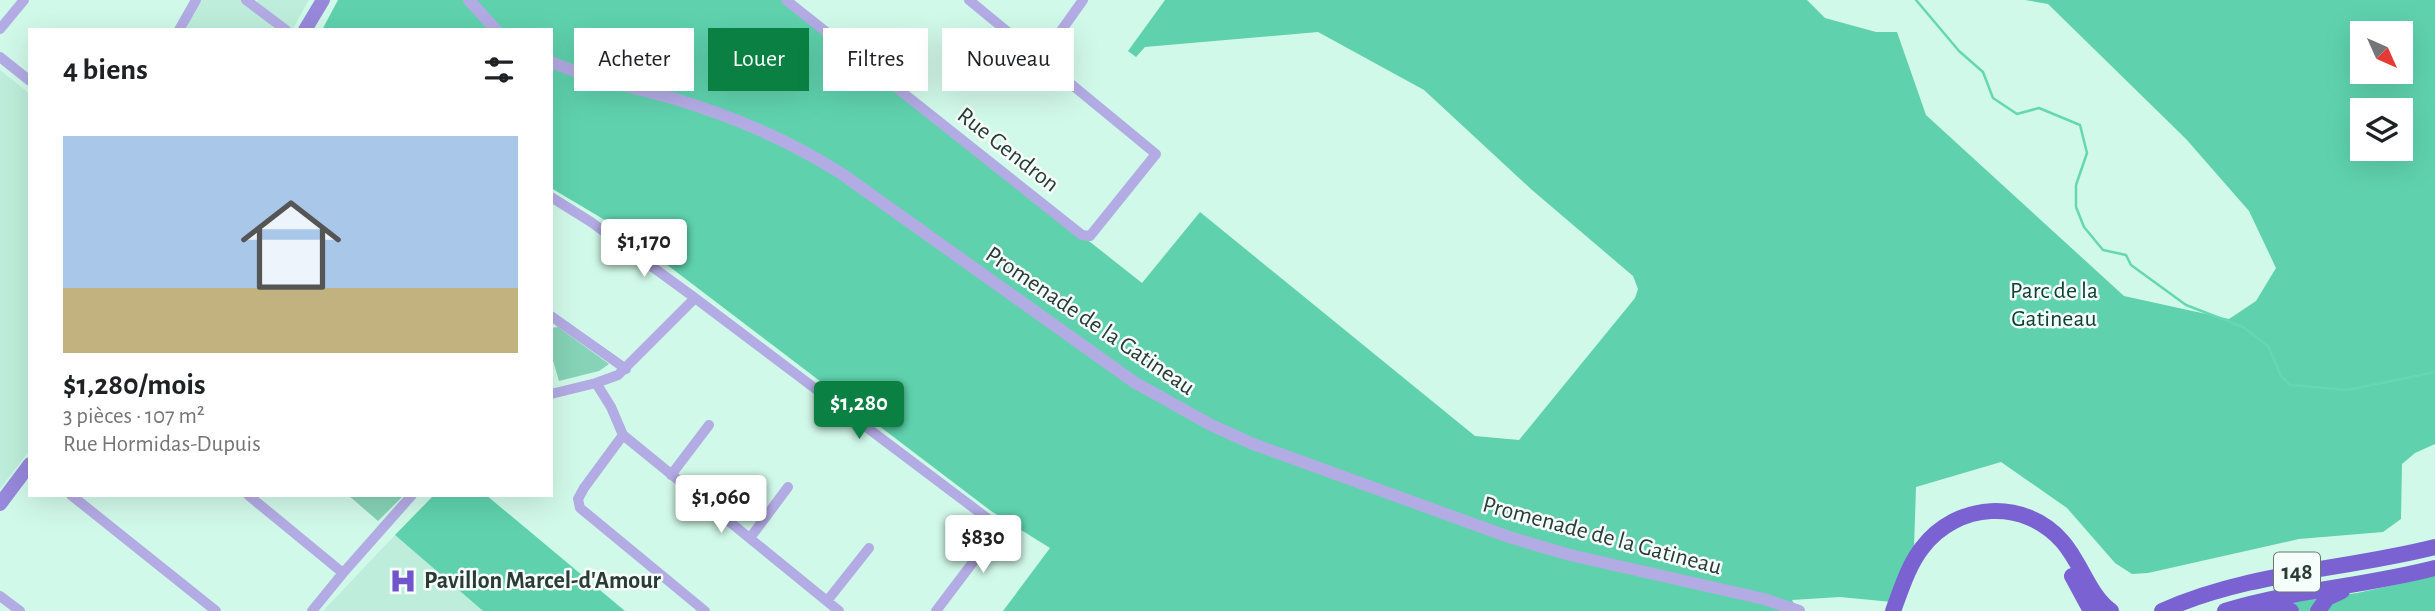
<!DOCTYPE html>
<html lang="fr">
<head>
<meta charset="utf-8">
<style>
	:root { --surface:#fff; --page:#f2f2f2; --text:#202124; --muted:#757577; --line:#e0e0e0; --accent:#0b8043 }
	body { margin:0; font-family:"Alegreya Sans",sans-serif; background:var(--page); color:var(--text); height:100vh; display:flex; flex-direction:column; font-size:26px; white-space:nowrap }
	* { box-sizing:border-box; margin:0 }
	p { font-size:23px; color:var(--muted) }
	.icon { flex:none; width:38px; height:38px; fill:none; stroke:currentColor; stroke-width:2; stroke-linecap:round; stroke-linejoin:round }
	.map { position:relative; flex:1; overflow:hidden }
	.drawer { position:absolute; left:28px; top:28px; width:525px; height:469px; display:flex; flex-direction:column; background:var(--surface); border-radius:0px; box-shadow:0 7px 28px #0002 }
	.drawer>* { flex:none }
	.guide { position:absolute; left:574px; top:28px; width:665px; height:63px; display:flex; gap:14px }
	.needle { width:46px; rotate:135deg }
	.fabs { position:absolute; left:2350px; top:21px; display:grid; gap:14px }
	.fabs a { display:grid; place-items:center; width:63px; height:63px; border-radius:0px; background:var(--surface); box-shadow:0 7px 28px #0002; font-size:35px }
	.price { position:absolute; translate:-50% -60px; padding:0 16px; border-radius:7px; background:#fff; color:#222; font-size:23px; line-height:46px; filter:drop-shadow(0 2px 4px #0008) }
	.price::after { content:''; position:absolute; left:50%; top:42px; width:21px; height:16px; margin-left:-10px; background:inherit; clip-path:polygon(0 0,100% 0,50% 100%) }
	.price.selected { background:var(--accent); color:#fff }
	ul { padding:0; list-style:none }
	li { display:grid; align-content:center; gap:14px; height:371px; padding:0 35px }
	li+li { border-top:2px solid var(--line) }
	li span { display:grid; place-items:center; height:217px; border-radius:0px; color:#555 }
	li>.icon { margin-inline-start:auto }
	span .icon { width:126px; height:126px; fill:#fffc; stroke-width:1 }
	li b { font-size:30px }
	h2 { display:flex; justify-content:space-between; align-items:center; height:84px; padding:0 35px; font-size:30px }
	.tag { padding:0 24px; border-radius:0px; background:var(--surface); box-shadow:0 7px 28px #0002; font-size:24px; line-height:63px }
	.tag.selected { background:var(--accent); color:#fff }
	.map>svg:first-child { display:block }
	.built { fill:#beeedb }
	.green { fill:#86d3b7 }
	.forest { fill:#5fd2ad; fill-rule:evenodd }
	.lines { fill:none; stroke-linecap:round; stroke-linejoin:round }
	.stream { stroke:#65d7b2; stroke-width:2.5 }
	.minor { stroke:#b3abe4; stroke-width:10 }
	.tertiary { stroke:#b3abe4; stroke-width:12 }
	.secondary { stroke:#9788dc; stroke-width:14 }
	.trunk { stroke:#7b62d2; stroke-width:16 }
	.labels { text-anchor:middle; dominant-baseline:central; stroke-width:5; stroke-linejoin:round; paint-order:stroke }
	.shield { fill:#f6fefb; stroke:#687670; stroke-width:2 }
	.shield-label { font-size:23px; font-weight:bold; fill:#2b3b35 }
	.street-label { font-size:24px; fill:#2b3b35; stroke:#f6fefb }
	.park-label { font-size:24px; fill:#0f4133; stroke:#f6fefb }
	.poi-label { font-size:24px; font-weight:bold; fill:#2b3b35; stroke:#f6fefb; text-anchor:start }
</style>
</head>
<body>
<div class="map">
<svg width="2435" height="611" viewBox="0 0 2435 611">
	<rect width="100%" height="100%" fill="#d1f9e9"/>
	<path class="built" d="M196 0H248L255 5 258 0H309L292 30H179Z
		M0 70 30 94V450L0 489Z
		M395 535 483 611H323Z"/>
	<path class="green" d="M558 327 609 364 599 371 559 381 551 354V328Z
		M348 495H404L378 521Z"/>
	<path class="forest" d="M338 0H784L1142 283 1200 212 1475 436 1519 440 1635 298 1638 289 1633 276 1532 190 1424 90 1318 32 1145 47 1136 57 1128 51 1165 0H1807L1825 18 1876 32H1897L1926 115 2124 296 2229 319 2256 301 2276 268 2249 211 2186 139 2048 4 2025 0H2435V444L2415 453 2402 464 2401 519 2383 532 2299 539 2148 573 2132 574 2115 563 2067 508 2001 462 1916 487 1914 549 1892 602 1840 597 1792 600 1798 611H1003L1050 548 991 511 620 229 551 188V30H322ZM2362 33H2401V72H2362ZM2362 110H2401V149H2362Z
		M434 495H486L625 611H483L395 535Z
		M2435 576V611H2240L2256 606 2357 593Z"/>
	<g class="lines">
		<path class="stream" d="M1916 0 1959 51 1983 72 1993 98 2017 114 2039 108 2080 125 2087 153 2076 185V207L2084 227 2103 250 2126 255 2131 265 2186 305 2243 327 2268 346 2281 376 2290 385 2348 390 2435 372"/>
		<path class="minor" d="M246 0 286 30
			M786 0 1082 235 1090 236 1156 154 969 0
			M0 29 24 0
			M179 30 196 0
			M0 57 30 81
			M1041 59 1083 0
			M551 197 591 222 695 298 987 518 992 527 989 541 936 611
			M551 316 626 369
			M596 383 611 407 623 435 839 611
			M551 394 596 383 618 375 695 298
			M623 435 584 488 578 499 580 508 705 611
			M671 475 709 425
			M71 495 216 611
			M248 495 343 573
			M750 538 788 487
			M0 596 20 611
			M827 601 869 548
			M312 611 343 573 412 495"/>
		<path class="tertiary" d="M469 0 496 30
			M551 62C591 79 634 87 675 99 735 117 789 140 842 174L1134 382 1211 425 1253 444 1509 537 1570 555 1764 599 1799 611"/>
		<path class="secondary" d="M305 30 323 0
			M0 504 30 464"/>
		<path class="trunk" d="M2072 576 2091 611
			M2262 607 2283 608 2291 611
			M1893 611C1901 590 1908 566 1922 548 1957 502 2024 498 2062 541 2081 562 2088 594 2111 611
			M2162 611C2249 572 2344 570 2435 547
			M2225 611C2294 590 2366 586 2435 568
			M2318 611 2327 598 2342 591"/>
	</g>
	<defs>
		<symbol id="hospital-bare" viewBox="-9 -9 18 18"><path d="M-5-5h3v3.5h4V-5h3V5h-3V1.5h-4V5h-3Z" fill="#7254cd" stroke="#f6fefb" stroke-width="2.5" paint-order="stroke"/></symbol>
	</defs>
	<g fill-rule="evenodd">
		<use href="#hospital-bare" x="384" y="562" width="38" height="38"/>
	</g>
	<g class="labels">
		<rect class="shield" x="2274" y="552.5" width="46" height="39" rx="5"/>
		<g class="shield-label">
			<text x="2297" y="572">148</text>
		</g>
		<g class="street-label">
			<text transform="translate(1008 150) rotate(38)">Rue Gendron</text>
			<text transform="translate(1090 321) rotate(34)">Promenade de la Gatineau</text>
			<text transform="translate(1602 536) rotate(15)">Promenade de la Gatineau</text>
		</g>
		<g class="park-label">
			<text x="2054" y="291">Parc de la<tspan x="2054" dy="28">Gatineau</tspan></text>
		</g>
		<g class="poi-label">
			<text x="424" y="581">Pavillon Marcel-d'Amour</text>
		</g>
	</g>
</svg>
<div class="fabs">
<a><svg class="needle" viewBox="-14 -14 28 28"><path d="M0-13l5 13h-10z" fill="#e53935"/><path d="M0 13l5-13h-10z" fill="#757577"/></svg></a>
<a><svg class="icon" aria-label="layers" viewBox="0 0 24 24"><path d="M12 4l9 5-9 5-9-5zM3 14l9 5 9-5"/></svg></a>
</div>
<b class="price" style="left:644px;top:279px">$1,170</b>
<b class="price selected" style="left:859px;top:441px">$1,280</b>
<b class="price" style="left:721px;top:535px">$1,060</b>
<b class="price" style="left:983px;top:575px">$830</b>
<div class="guide">
<a class="tag">Acheter</a>
<a class="tag selected">Louer</a>
<a class="tag">Filtres</a>
<a class="tag">Nouveau</a>
</div>
<section class="drawer">
<h2>4 biens<svg class="icon" aria-label="filters" viewBox="0 0 24 24"><path d="M4 7h16M4 17h16"/><circle cx="9" cy="7" r="2"/><circle cx="15" cy="17" r="2"/></svg></h2>
<ul>
<li><span style="background:linear-gradient(#a9c7e8 70%,#c2b280 0)"><svg class="icon" aria-label="home" viewBox="0 0 24 24"><path d="M3 11l9-7 9 7M6 9v11h12V9"/></svg></span><div><b>$1,280/mois</b><p>3 pièces · 107 m²</p><p>Rue Hormidas-Dupuis</p></div></li>
</ul>
</section>
</div>
</body>
</html>
